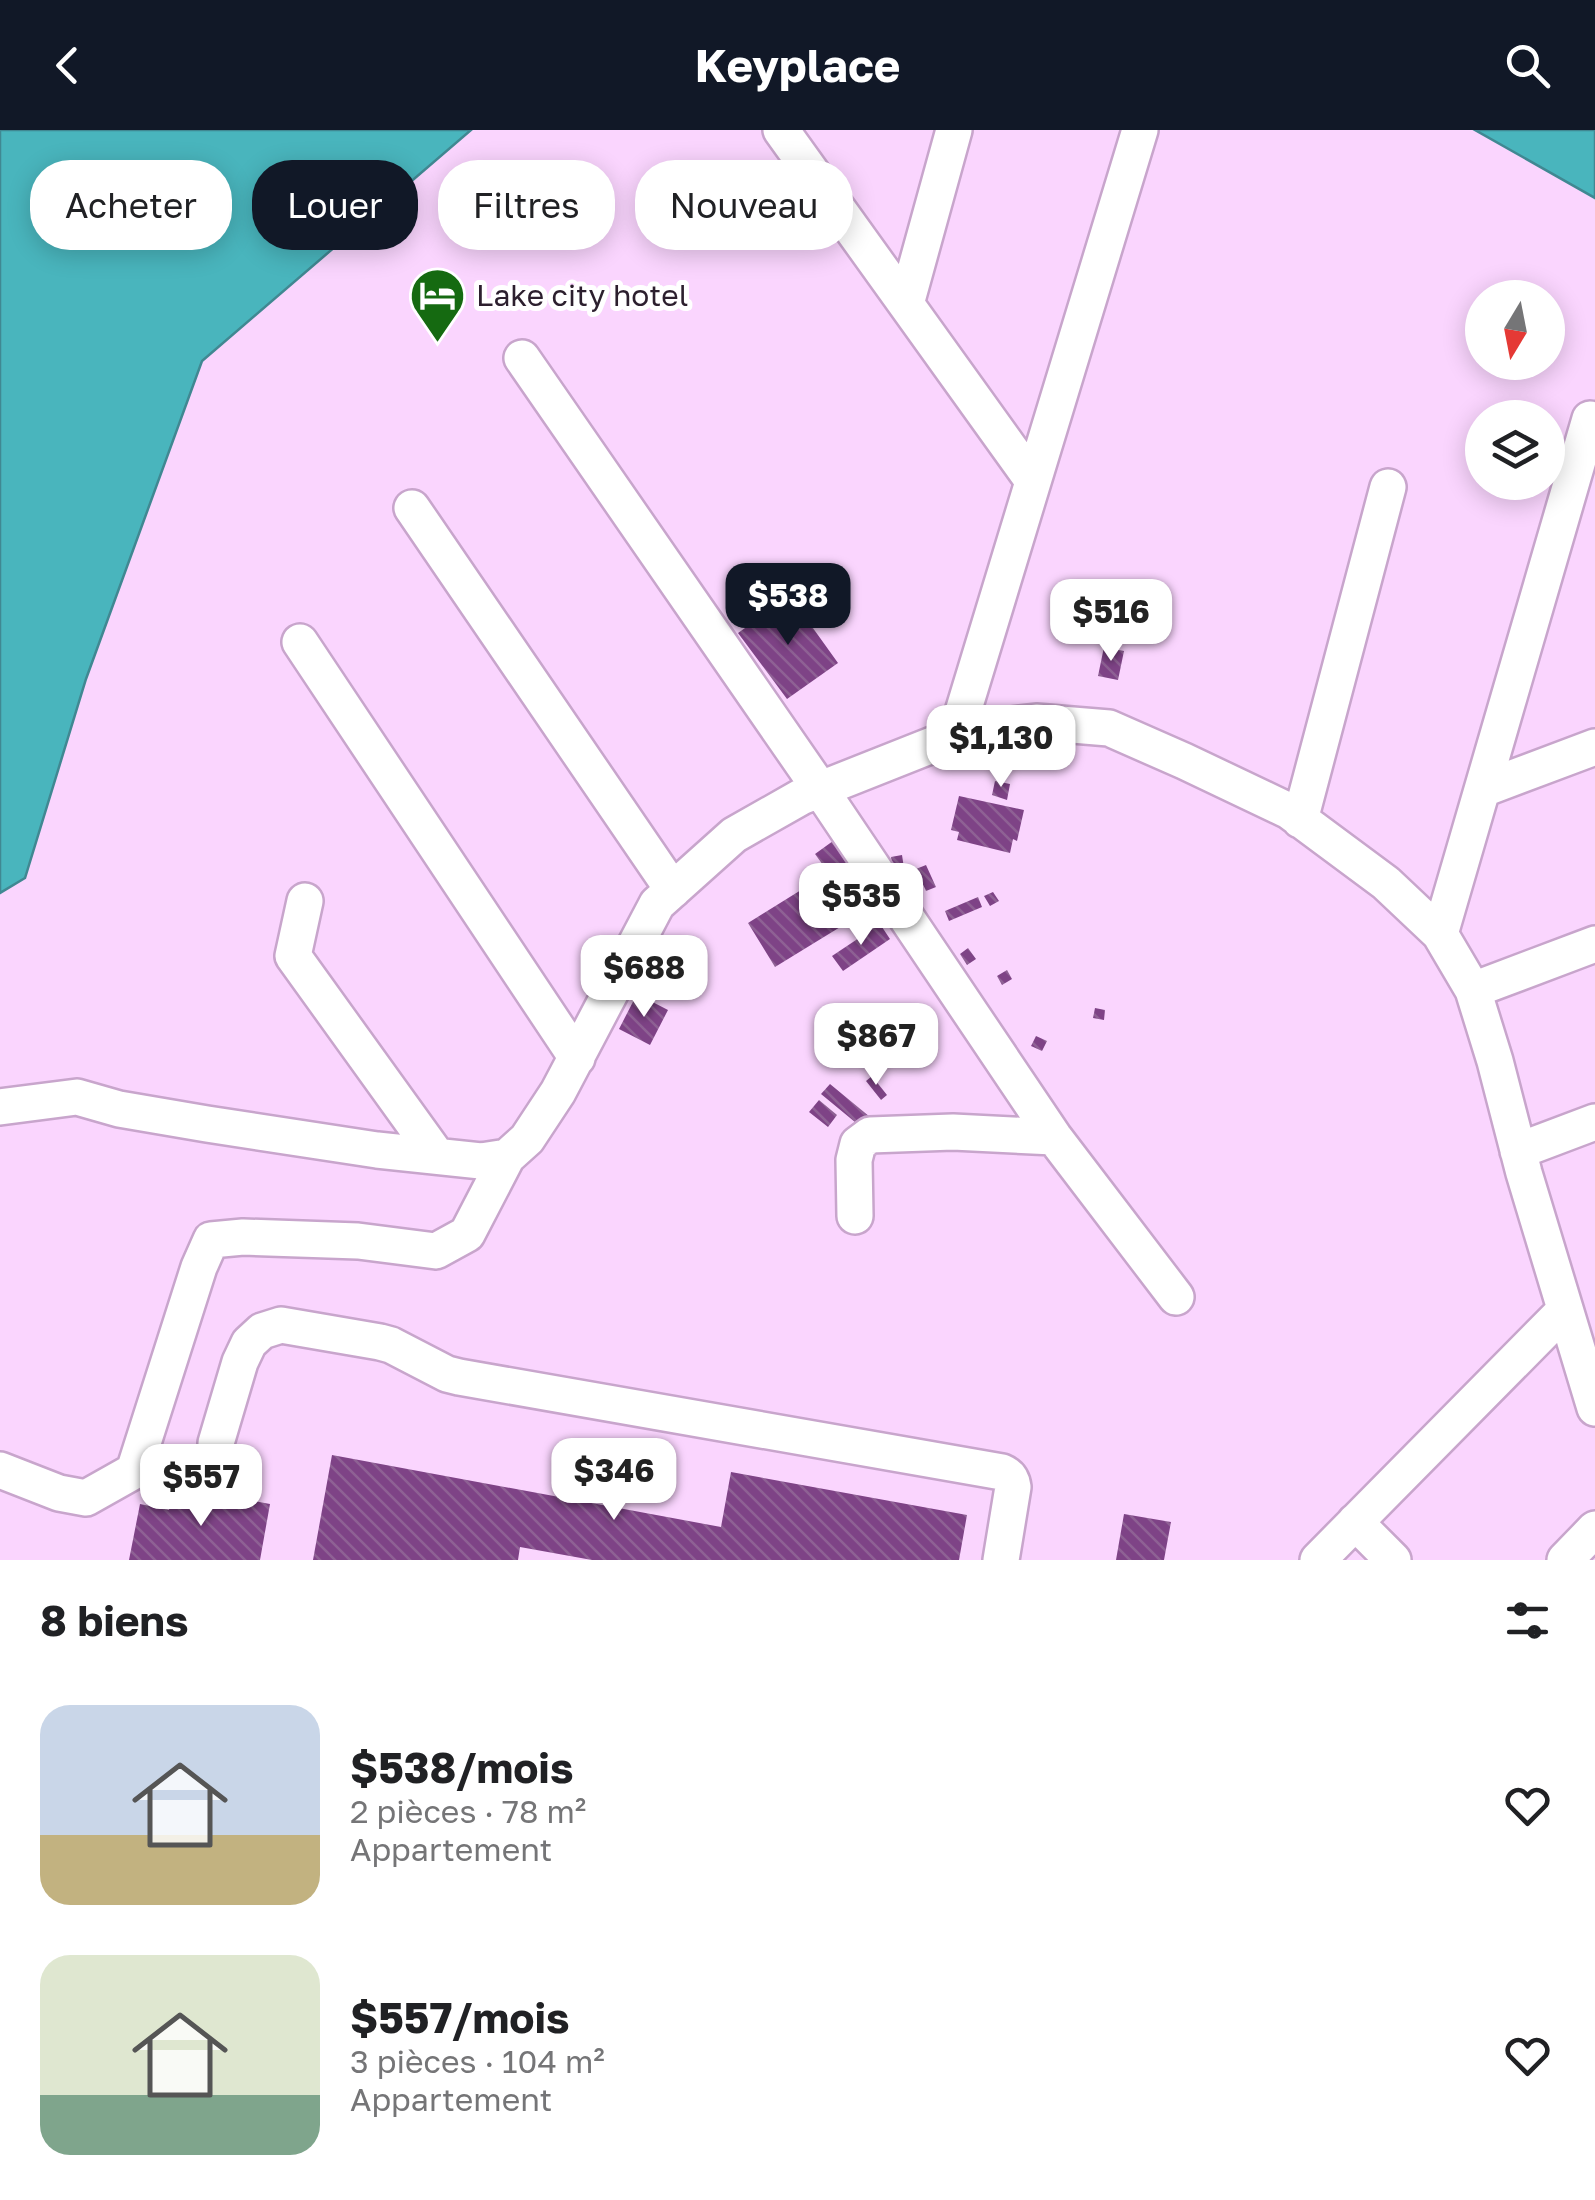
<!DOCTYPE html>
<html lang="fr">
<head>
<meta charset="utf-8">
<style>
	:root { --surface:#fff; --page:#f2f2f2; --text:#202124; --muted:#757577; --accent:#111827 }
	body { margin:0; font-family:"Golos Text",sans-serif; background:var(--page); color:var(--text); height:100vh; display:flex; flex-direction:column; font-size:38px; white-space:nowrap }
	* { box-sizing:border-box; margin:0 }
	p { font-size:32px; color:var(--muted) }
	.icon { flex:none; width:55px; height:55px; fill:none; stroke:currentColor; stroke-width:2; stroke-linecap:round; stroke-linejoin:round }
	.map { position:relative; height:1430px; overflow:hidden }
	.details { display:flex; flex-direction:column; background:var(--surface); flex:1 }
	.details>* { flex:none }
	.banner { position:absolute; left:30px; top:30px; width:1000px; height:90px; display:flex; gap:20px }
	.needle { width:65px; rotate:190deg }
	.buttons { position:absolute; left:1465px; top:150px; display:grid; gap:20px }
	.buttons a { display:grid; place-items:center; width:100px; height:100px; border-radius:50%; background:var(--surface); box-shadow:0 5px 25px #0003; font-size:50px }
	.price { position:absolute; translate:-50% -85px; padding:0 22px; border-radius:20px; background:#fff; color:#222; font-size:32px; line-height:65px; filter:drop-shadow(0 2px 5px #0008) }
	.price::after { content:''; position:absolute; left:50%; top:60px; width:30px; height:22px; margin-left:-15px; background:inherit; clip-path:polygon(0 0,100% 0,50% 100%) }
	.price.selected { background:var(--accent); color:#fff }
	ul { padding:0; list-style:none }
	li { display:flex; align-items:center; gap:30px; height:250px; padding:0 40px }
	li span { display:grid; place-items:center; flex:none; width:280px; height:200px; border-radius:30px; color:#555 }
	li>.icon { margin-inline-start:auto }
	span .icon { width:120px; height:120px; fill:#fffc; stroke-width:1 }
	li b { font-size:42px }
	h2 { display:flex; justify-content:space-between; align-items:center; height:120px; padding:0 40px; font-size:42px }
	.chip { padding:0 35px; border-radius:40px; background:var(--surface); box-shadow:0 5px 25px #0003; font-size:35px; line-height:90px }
	.chip.selected { background:var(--accent); color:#fff }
	header { display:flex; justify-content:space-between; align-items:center; height:130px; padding:0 40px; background:var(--accent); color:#fff; font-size:45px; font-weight:700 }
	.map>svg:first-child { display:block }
	.water { fill:#49b5bd; stroke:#408892; stroke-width:2.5 }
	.building { fill:url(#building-back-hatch) }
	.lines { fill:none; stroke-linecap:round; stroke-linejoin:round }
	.minor-casing { stroke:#c8a5cc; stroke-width:40 }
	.minor { stroke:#fff; stroke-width:35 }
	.labels { text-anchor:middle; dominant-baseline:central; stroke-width:10; stroke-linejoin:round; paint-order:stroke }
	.poi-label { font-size:30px; fill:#2c1f2e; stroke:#fff; text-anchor:start }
</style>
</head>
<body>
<header><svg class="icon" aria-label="back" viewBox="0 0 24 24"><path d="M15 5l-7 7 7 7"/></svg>Keyplace<svg class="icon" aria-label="search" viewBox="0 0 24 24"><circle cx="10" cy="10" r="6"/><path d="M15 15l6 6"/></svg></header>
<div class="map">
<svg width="1595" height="1430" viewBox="0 0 1595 1430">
	<defs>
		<pattern id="building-back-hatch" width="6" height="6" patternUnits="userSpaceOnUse" patternTransform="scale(2.5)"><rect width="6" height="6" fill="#7e4386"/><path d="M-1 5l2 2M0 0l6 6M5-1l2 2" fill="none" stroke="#8e6194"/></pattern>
	</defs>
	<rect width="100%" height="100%" fill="#fad5fe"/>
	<path class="water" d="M0 0H471L202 231 86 549 25 748 0 763Z
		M1475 0H1595V68Z"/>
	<path class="building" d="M790 466 838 533 787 569 738 503Z
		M1104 517 1124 521 1118 550 1098 546Z
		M995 651 1010 654 1007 670 992 665Z
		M959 666 1024 680 1017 711 1013 709 1010 723 957 710 959 702 951 700Z
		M833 711 884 782 879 786 870 773 857 782 815 724Z
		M902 725 906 751 895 753 891 727Z
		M926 735 936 757 926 761 916 739Z
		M822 747 850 791 775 837 748 793Z
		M993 762 999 771 990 776 984 766Z
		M978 767 982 777 949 791 945 781Z
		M880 794 890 809 843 841 832 826Z
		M968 818 976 829 967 835 960 824Z
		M1007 840 1012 849 1002 855 997 846Z
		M637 864 668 880 650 915 619 899Z
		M1095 878 1105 880 1104 890 1093 888Z
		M1036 906 1047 911 1042 921 1031 916Z
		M872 946 887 965 881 970 866 951Z
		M830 954 870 987 861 997 821 964Z
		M819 970 837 985 828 997 809 982Z
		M332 1325 721 1397 731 1342 967 1385 959 1430H592L520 1417 518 1430H313Z
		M174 1356 270 1374 260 1430H129L140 1374 169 1380Z
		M1124 1384 1171 1392 1164 1430H1116Z"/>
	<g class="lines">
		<defs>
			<path id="minor" d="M781 0 1033 351
				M906 174 954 0
				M522 228 820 659 1054 1007 1176 1167
				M412 378 673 760
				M300 512 577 928
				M956 605 1140 0
				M1483 659 1595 617
				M1300 690 1388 357
				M305 771 293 826 437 1026
				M1440 804 1590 289 1595 290
				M1473 860 1595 814
				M0 977 77 967 119 979 207 994 377 1020 481 1031 507 1027 527 1009 558 962 657 774 734 705 801 667 970 600 1036 592 1109 598 1184 631 1289 681 1386 753 1440 804 1473 860 1495 931 1524 1043 1595 1278
				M1518 1021 1595 992
				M855 1086 854 1030 858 1014 870 1005 953 1002 1054 1007
				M216 1313 240 1232 249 1213 262 1201 281 1195 380 1212 391 1215 447 1244 459 1247 1002 1342C1009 1345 1012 1349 1013 1357L1001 1430
				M0 1340 59 1363 86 1368 134 1341 199 1137 211 1110 243 1107 358 1111 436 1121 467 1104 507 1027
				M1355 1392 1393 1430
				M1318 1430 1565 1180
				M1565 1430 1595 1399"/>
		</defs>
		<use href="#minor" class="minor-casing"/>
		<use href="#minor" class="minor"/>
	</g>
	<defs>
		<symbol id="hotel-pin" viewBox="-11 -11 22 30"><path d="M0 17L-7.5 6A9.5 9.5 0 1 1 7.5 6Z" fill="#156a11" stroke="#fff"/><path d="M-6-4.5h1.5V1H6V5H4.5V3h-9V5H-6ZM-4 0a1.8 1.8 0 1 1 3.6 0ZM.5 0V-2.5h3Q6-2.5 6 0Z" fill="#fff"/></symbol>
	</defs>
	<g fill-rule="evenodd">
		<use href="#hotel-pin" x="406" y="134" width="63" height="86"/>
	</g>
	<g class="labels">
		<g class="poi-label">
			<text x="476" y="165">Lake city hotel</text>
		</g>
	</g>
</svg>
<div class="buttons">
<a><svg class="needle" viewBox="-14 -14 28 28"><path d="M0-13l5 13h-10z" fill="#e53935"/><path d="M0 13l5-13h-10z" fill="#757577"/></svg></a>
<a><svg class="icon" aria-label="layers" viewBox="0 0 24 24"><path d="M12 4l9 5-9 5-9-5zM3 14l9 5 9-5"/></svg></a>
</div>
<b class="price selected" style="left:788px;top:518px">$538</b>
<b class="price" style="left:1111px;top:534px">$516</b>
<b class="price" style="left:1001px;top:660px">$1,130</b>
<b class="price" style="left:861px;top:818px">$535</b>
<b class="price" style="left:644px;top:890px">$688</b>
<b class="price" style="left:876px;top:958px">$867</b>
<b class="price" style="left:614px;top:1393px">$346</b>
<b class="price" style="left:201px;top:1399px">$557</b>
<div class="banner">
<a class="chip">Acheter</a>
<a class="chip selected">Louer</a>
<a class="chip">Filtres</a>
<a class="chip">Nouveau</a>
</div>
</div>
<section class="details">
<h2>8 biens<svg class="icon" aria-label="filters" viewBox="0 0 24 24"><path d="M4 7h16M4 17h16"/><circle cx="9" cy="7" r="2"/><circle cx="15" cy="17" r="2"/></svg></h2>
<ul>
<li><span style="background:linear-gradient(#c9d6e8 65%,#c2b280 0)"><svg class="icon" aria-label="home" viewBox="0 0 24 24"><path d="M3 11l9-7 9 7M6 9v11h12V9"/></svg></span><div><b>$538/mois</b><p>2 pièces · 78 m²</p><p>Appartement</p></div><svg class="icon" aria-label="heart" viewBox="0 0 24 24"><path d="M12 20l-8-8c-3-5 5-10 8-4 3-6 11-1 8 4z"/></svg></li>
<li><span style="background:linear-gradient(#dfe7d0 70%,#7fa58c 0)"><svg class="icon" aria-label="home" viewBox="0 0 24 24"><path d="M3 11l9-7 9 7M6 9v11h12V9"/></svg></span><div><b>$557/mois</b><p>3 pièces · 104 m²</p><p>Appartement</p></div><svg class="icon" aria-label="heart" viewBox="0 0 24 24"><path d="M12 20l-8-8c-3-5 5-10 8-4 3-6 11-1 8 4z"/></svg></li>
</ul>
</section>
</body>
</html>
